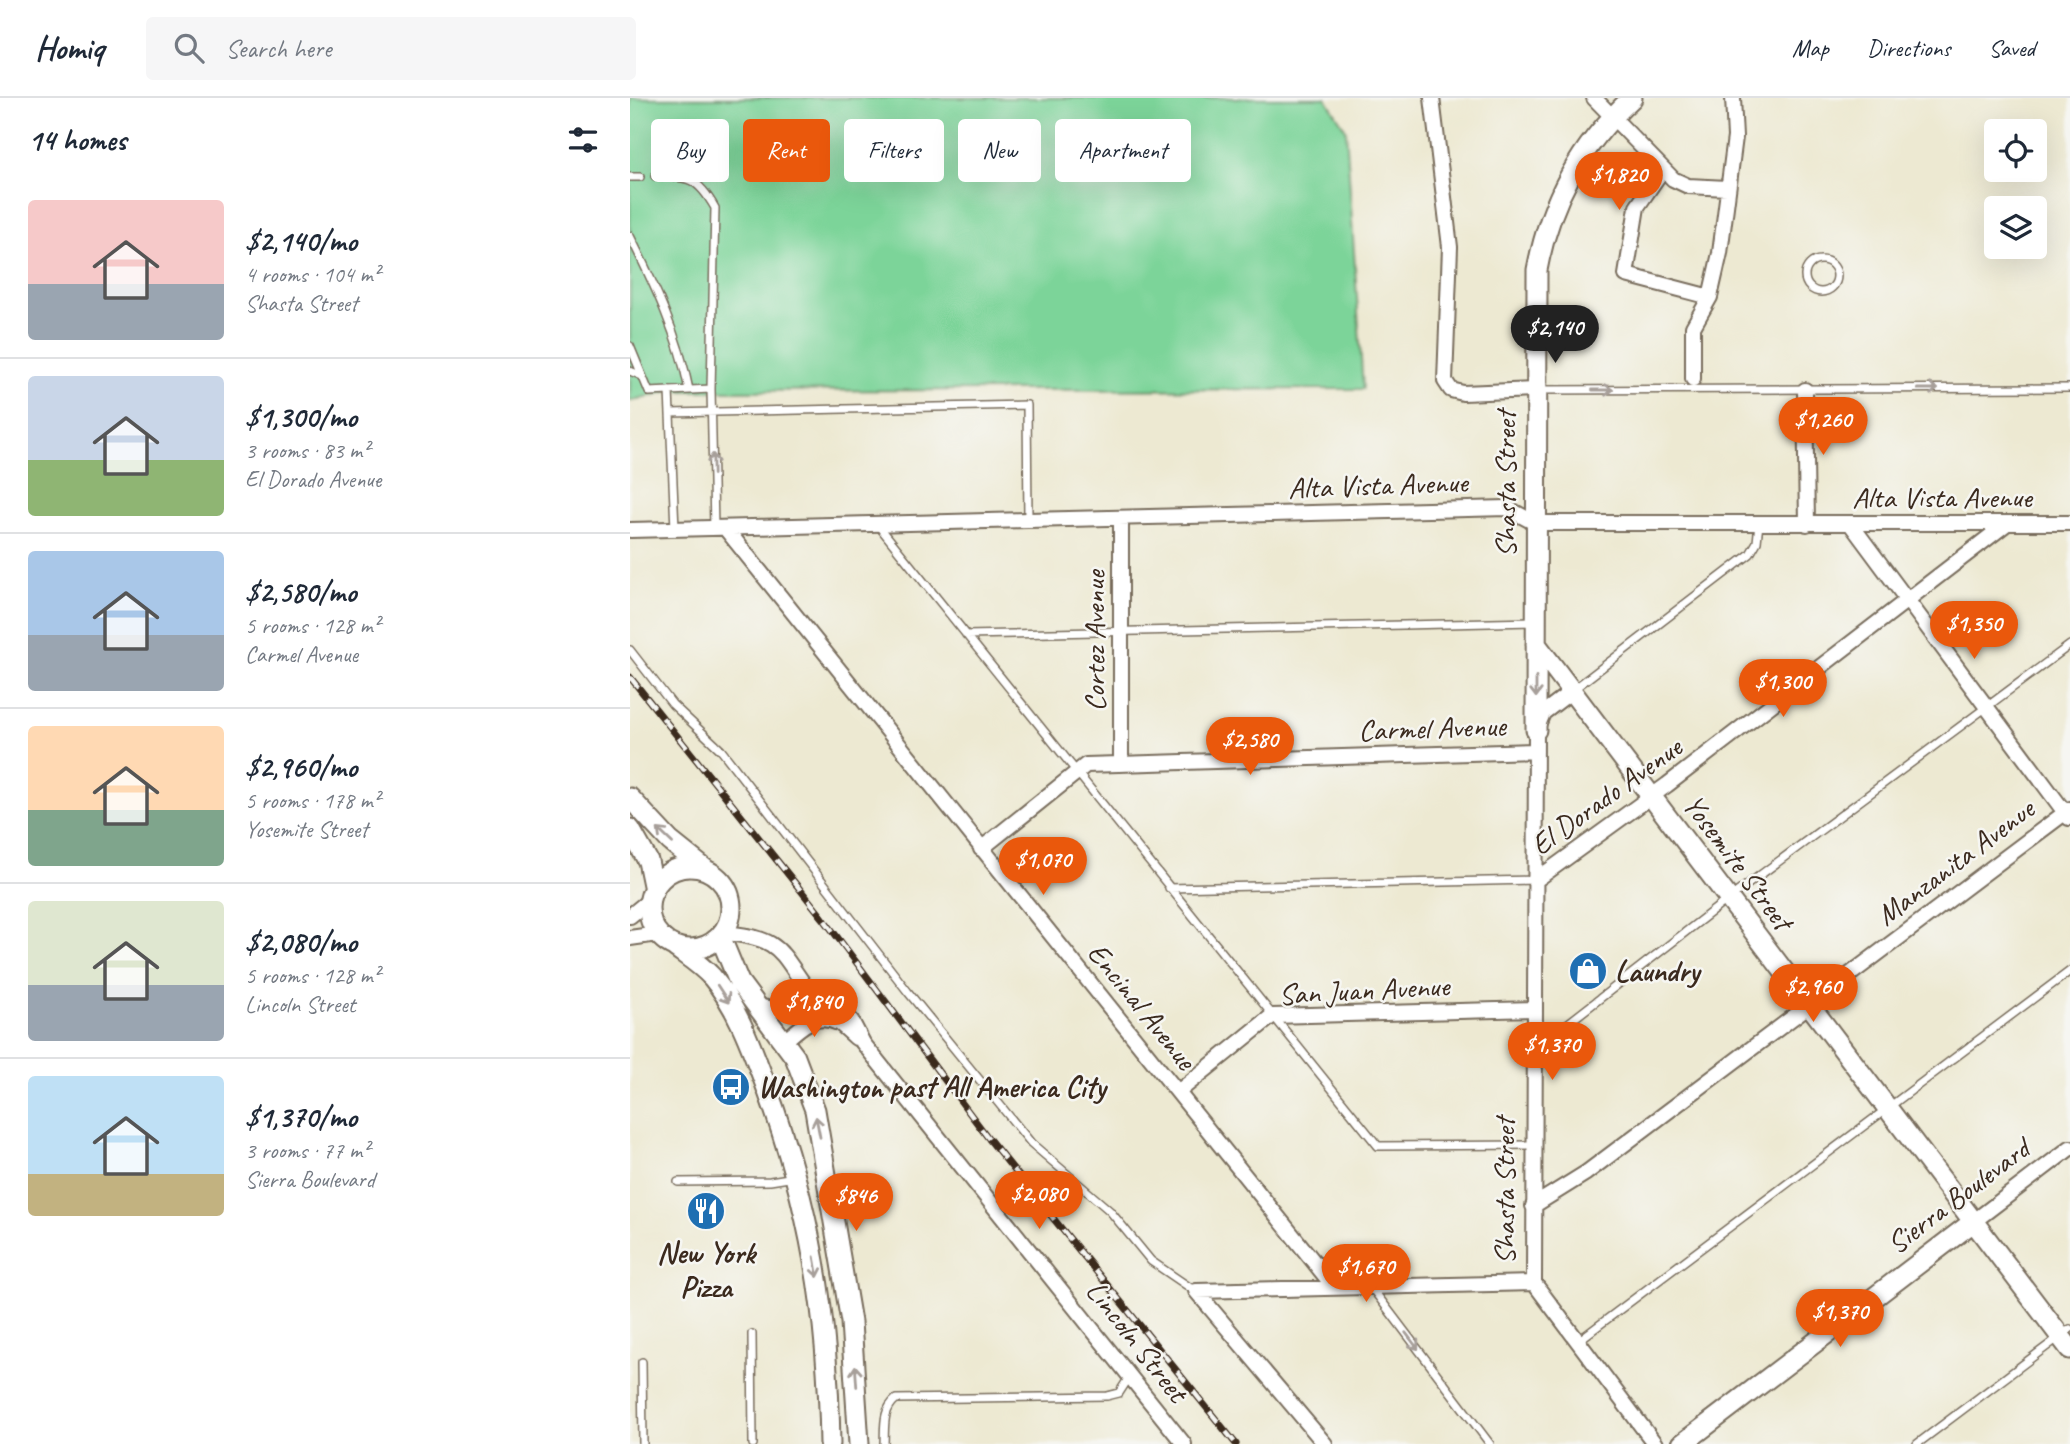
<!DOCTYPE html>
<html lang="en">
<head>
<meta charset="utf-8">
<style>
	:root { --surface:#fff; --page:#f6f6f7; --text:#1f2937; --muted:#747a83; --line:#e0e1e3; --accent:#ea580c }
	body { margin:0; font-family:Caveat,sans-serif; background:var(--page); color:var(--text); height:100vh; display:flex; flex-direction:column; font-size:26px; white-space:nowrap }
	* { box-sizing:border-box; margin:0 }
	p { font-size:23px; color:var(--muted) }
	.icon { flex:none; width:38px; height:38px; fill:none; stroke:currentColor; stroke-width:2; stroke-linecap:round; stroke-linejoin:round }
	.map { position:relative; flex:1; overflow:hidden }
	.sheet { display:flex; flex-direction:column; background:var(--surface); width:630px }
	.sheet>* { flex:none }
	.banner { position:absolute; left:21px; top:21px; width:665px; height:63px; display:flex; gap:14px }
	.buttons { position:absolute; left:1354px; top:21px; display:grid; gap:14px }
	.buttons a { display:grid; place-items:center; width:63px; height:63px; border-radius:7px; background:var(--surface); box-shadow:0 7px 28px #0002; font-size:35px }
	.price { position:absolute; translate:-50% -60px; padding:0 16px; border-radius:24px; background:var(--accent); color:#fff; font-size:23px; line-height:46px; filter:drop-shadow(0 2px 4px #0008) }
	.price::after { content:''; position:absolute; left:50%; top:42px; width:21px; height:16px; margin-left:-10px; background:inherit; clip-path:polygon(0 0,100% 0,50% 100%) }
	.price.on { background:#222; color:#fff }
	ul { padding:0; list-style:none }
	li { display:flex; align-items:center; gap:21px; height:175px; padding:0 28px }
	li+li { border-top:2px solid var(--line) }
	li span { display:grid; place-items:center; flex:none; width:196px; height:140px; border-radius:7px; color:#555 }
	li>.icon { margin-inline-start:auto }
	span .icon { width:84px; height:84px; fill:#fffc; stroke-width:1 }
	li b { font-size:30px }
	h2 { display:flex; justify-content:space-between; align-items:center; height:84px; padding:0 28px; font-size:30px }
	.tag { padding:0 24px; border-radius:7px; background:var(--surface); box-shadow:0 7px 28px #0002; font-size:24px; line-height:63px }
	.tag.on { background:var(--accent); color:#fff }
	header { display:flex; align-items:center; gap:42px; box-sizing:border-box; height:98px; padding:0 35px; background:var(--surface); border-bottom:2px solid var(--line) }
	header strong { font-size:33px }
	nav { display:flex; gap:38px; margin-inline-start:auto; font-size:24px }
	.search { width:490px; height:63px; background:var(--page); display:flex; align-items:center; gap:18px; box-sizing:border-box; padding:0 24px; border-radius:7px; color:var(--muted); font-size:26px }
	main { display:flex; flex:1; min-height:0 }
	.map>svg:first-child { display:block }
	.green { fill:#7cd499; stroke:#5c7f5c; stroke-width:2 }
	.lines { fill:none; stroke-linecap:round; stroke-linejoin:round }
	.lane-casing { stroke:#796d5d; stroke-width:10 }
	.street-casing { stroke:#796d5d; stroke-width:18 }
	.secondary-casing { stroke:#796d5d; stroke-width:23 }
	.lane { stroke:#fff; stroke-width:7 }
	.street { stroke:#fff; stroke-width:14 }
	.secondary { stroke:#fff; stroke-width:19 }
	.rail-casing { stroke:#3b2a1e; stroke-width:7 }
	.rail { stroke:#f6f6f2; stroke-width:4.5; stroke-dasharray:13; stroke-linecap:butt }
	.oneway { stroke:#a79f9a }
	.labels { text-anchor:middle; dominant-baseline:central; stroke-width:5; stroke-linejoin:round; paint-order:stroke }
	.street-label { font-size:30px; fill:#3b2a1e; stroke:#f6f6f2 }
	.poi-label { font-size:30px; font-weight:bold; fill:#3b2a1e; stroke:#f6f6f2; text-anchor:start }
</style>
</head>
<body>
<header>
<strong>Homiq</strong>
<div class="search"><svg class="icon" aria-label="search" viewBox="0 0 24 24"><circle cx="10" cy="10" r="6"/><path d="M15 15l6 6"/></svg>Search here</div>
<nav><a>Map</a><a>Directions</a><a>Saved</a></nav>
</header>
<main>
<section class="sheet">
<h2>14 homes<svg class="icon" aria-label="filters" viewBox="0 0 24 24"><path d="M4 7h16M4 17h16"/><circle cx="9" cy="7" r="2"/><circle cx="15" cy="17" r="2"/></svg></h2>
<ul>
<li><span style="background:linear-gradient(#f6c9c9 60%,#9aa5b1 0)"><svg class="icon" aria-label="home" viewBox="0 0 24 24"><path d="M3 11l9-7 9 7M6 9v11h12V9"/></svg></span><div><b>$2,140/mo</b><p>4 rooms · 104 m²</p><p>Shasta Street</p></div></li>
<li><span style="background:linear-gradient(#c9d6e8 60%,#8fb573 0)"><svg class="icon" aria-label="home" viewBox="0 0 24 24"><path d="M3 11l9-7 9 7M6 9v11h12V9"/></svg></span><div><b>$1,300/mo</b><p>3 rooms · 83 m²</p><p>El Dorado Avenue</p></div></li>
<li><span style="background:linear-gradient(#a9c7e8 60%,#9aa5b1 0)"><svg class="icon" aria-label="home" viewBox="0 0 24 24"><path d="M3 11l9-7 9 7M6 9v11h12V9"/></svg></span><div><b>$2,580/mo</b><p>5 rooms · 128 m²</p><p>Carmel Avenue</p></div></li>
<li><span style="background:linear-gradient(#ffd9b3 60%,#7fa58c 0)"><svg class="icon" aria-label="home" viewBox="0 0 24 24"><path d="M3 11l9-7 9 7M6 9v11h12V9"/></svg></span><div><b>$2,960/mo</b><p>5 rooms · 178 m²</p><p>Yosemite Street</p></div></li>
<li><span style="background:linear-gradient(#dfe7d0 60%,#9aa5b1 0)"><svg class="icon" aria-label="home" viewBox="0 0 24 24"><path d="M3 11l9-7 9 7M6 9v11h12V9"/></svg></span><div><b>$2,080/mo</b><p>5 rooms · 128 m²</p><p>Lincoln Street</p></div></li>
<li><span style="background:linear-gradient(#bfe0f5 70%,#c2b280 0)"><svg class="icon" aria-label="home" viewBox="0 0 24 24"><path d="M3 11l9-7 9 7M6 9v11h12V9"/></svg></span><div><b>$1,370/mo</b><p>3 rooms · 77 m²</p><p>Sierra Boulevard</p></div></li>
</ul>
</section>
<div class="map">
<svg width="1440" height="1346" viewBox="0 0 1440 1346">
	<rect width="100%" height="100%" fill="#f6f6f2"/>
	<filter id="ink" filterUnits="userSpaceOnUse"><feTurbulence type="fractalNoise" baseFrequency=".0143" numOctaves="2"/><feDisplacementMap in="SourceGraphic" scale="14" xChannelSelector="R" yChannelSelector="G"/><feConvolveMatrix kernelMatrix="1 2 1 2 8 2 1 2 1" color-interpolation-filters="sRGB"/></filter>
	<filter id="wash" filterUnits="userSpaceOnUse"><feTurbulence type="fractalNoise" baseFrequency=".00686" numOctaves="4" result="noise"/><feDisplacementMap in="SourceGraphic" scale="28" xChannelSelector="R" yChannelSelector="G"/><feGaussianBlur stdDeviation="1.57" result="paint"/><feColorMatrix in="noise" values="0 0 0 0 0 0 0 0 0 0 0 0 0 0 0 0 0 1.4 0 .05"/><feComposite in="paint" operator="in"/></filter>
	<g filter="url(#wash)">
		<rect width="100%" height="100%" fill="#ede9d2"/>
		<path class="green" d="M0 0H696L716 32 733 291 39 293 0 303Z"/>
	</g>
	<g filter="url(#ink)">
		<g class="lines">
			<defs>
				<path id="lane" d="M25 78C59 78 68 80 85 110L81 291 84 430
					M0 79H10
					M0 138C24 186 49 239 59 292
					M1175 178a16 16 0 1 1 32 0a16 16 0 1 1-32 0Z
					M0 248 19 294 81 291
					M0 273 12 278
					M909 292 1440 290
					M39 293 45 431
					M40 315 397 307 398 421
					M248 427 748 1048 904 1047
					M336 537 905 524
					M0 552 42 606 91 652 278 894 401 1045 480 1113 521 1163 565 1193
					M944 591 1120 456 1127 444 1129 425
					M539 790 906 782
					M905 934 928 933 1098 801 1440 547
					M48 1084 140 1083 165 1079
					M741 1189 860 1346
					M122 1236 123 1346
					M948 1243 1440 873
					M12 1264 13 1346
					M254 1346C255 1328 252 1313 266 1301L477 1298 489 1295 500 1278
					M1287 1346 1440 1231"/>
				<path id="street" d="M802 0 820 149 815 283 821 292 833 295 905 292
					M964 0 1043 81 1058 88 1097 90
					M1033 71 1007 109 996 177 1080 199
					M1063 281V229L1080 199 1090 155 1105 39 1103 0
					M1175 292 1177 426
					M491 420V666
					M1220 425 1439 720
					M96 431 704 1189
					M0 432 877 410 905 425H1440
					M942 593 913 615 906 632 904 1185 1025 1346
					M351 751 456 667 906 653
					M906 782 1037 687 1376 426
					M0 818 22 800
					M92 835C159 839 149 859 187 903 198 917 214 928 226 940
					M0 840 28 836
					M129 909 156 912 188 905 205 907 221 922 233 945 554 1346
					M155 943C171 928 186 914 208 925
					M548 994 642 918 905 911
					M903 1108 956 1075 1440 711
					M1343 1124 1440 1050
					M566 1193 904 1185
					M566 1193 695 1346"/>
				<path id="secondary" d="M906 546 1440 1251
					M906 632 907 172C920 103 950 48 1002 0
					M0 700 40 743 75 771
					M0 731 18 763 24 792
					M19 810a41 41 0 1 1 82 0a41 41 0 1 1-82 0Z
					M90 838 109 884 165 959 185 1012 221 1224 229 1346
					M45 849C57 858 71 867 82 879 108 910 122 951 136 988 181 1111 198 1215 200 1346
					M1052 1346 1343 1124"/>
			</defs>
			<use href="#lane" class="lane-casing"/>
			<use href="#street" class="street-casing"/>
			<use href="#secondary" class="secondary-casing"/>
			<use href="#lane" class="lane"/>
			<use href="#street" class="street"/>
			<use href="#secondary" class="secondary"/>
			<defs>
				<path id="rail" d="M0 579 193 820 359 1041 606 1346"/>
			</defs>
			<use href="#rail" class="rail-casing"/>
			<use href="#rail" class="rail"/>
		</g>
		<defs><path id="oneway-shaft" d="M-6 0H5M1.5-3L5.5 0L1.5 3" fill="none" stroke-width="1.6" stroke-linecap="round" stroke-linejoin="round" transform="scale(1.75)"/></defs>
		<g class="oneway">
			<use href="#oneway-shaft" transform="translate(1298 291)"/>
			<use href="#oneway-shaft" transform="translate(973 292)"/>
			<use href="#oneway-shaft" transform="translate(83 366) rotate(-91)"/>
			<use href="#oneway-shaft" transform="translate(906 589) rotate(90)"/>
			<use href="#oneway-shaft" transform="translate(35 738) rotate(-136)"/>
			<use href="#oneway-shaft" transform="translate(93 896) rotate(57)"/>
			<use href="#oneway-shaft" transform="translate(188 1029) rotate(-101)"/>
			<use href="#oneway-shaft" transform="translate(186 1169) rotate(80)"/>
			<use href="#oneway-shaft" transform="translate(782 1243) rotate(53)"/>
			<use href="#oneway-shaft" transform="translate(226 1278) rotate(-94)"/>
		</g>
	</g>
	<defs>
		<symbol id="shop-disc" viewBox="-11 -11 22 22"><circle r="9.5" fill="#1f6fb2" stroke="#f6f6f2"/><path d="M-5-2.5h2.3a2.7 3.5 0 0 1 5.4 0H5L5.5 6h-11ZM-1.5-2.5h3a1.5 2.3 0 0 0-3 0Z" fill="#fff"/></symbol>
		<symbol id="bus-disc" viewBox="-11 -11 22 22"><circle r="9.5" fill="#1f6fb2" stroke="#f6f6f2"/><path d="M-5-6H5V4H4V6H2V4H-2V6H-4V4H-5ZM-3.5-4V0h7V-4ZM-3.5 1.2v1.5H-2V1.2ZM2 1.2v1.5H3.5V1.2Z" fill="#fff"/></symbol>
		<symbol id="restaurant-disc" viewBox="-11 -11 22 22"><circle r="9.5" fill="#1f6fb2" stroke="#f6f6f2"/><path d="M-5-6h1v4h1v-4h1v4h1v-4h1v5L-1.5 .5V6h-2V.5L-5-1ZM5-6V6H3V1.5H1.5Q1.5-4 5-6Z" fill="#fff"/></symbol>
	</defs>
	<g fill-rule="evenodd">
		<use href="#shop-disc" x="936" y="851" width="44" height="44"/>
		<use href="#bus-disc" x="79" y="967" width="44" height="44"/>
		<use href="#restaurant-disc" x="54" y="1091" width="44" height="44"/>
	</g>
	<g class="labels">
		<g class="street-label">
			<text transform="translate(875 386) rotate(-90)">Shasta Street</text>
			<text transform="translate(748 387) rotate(-2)">Alta Vista Avenue</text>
			<text x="1312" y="399">Alta Vista Avenue</text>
			<text transform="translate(464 543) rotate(-90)">Cortez Avenue</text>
			<text transform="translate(802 630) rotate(-2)">Carmel Avenue</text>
			<text transform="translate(976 698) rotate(-36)">El Dorado Avenue</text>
			<text transform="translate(1108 764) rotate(53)">Yosemite Street</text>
			<text transform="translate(1325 764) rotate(-37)">Manzanita Avenue</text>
			<text transform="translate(734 892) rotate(-3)">San Juan Avenue</text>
			<text transform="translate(512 908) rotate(51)">Encinal Avenue</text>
			<text transform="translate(874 1093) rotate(-90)">Shasta Street</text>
			<text transform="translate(1328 1098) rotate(-37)">Sierra Boulevard</text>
			<text transform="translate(507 1243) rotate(52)">Lincoln Street</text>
		</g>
		<g class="poi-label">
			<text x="985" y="873">Laundry</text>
			<text x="128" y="989">Washington past All America City</text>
			<text x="76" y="1155" text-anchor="middle">New York<tspan x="76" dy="34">Pizza</tspan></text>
		</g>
	</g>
</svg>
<div class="buttons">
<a><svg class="icon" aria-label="locate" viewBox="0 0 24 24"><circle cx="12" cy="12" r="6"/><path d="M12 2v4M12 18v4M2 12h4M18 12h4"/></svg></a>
<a><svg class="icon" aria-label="layers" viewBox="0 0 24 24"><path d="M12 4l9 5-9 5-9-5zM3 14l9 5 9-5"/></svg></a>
</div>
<b class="price" style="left:989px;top:114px">$1,820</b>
<b class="price on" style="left:925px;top:267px">$2,140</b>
<b class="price" style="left:1193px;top:359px">$1,260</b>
<b class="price" style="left:1344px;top:563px">$1,350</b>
<b class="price" style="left:1153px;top:621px">$1,300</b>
<b class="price" style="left:620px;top:679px">$2,580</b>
<b class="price" style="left:413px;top:799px">$1,070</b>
<b class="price" style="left:1183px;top:926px">$2,960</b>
<b class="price" style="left:184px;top:941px">$1,840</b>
<b class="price" style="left:922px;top:984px">$1,370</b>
<b class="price" style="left:409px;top:1133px">$2,080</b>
<b class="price" style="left:226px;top:1135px">$846</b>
<b class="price" style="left:736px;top:1206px">$1,670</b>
<b class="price" style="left:1210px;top:1251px">$1,370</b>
<div class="banner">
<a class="tag">Buy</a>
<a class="tag on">Rent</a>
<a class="tag">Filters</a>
<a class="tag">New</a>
<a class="tag">Apartment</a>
</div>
</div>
</main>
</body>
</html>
